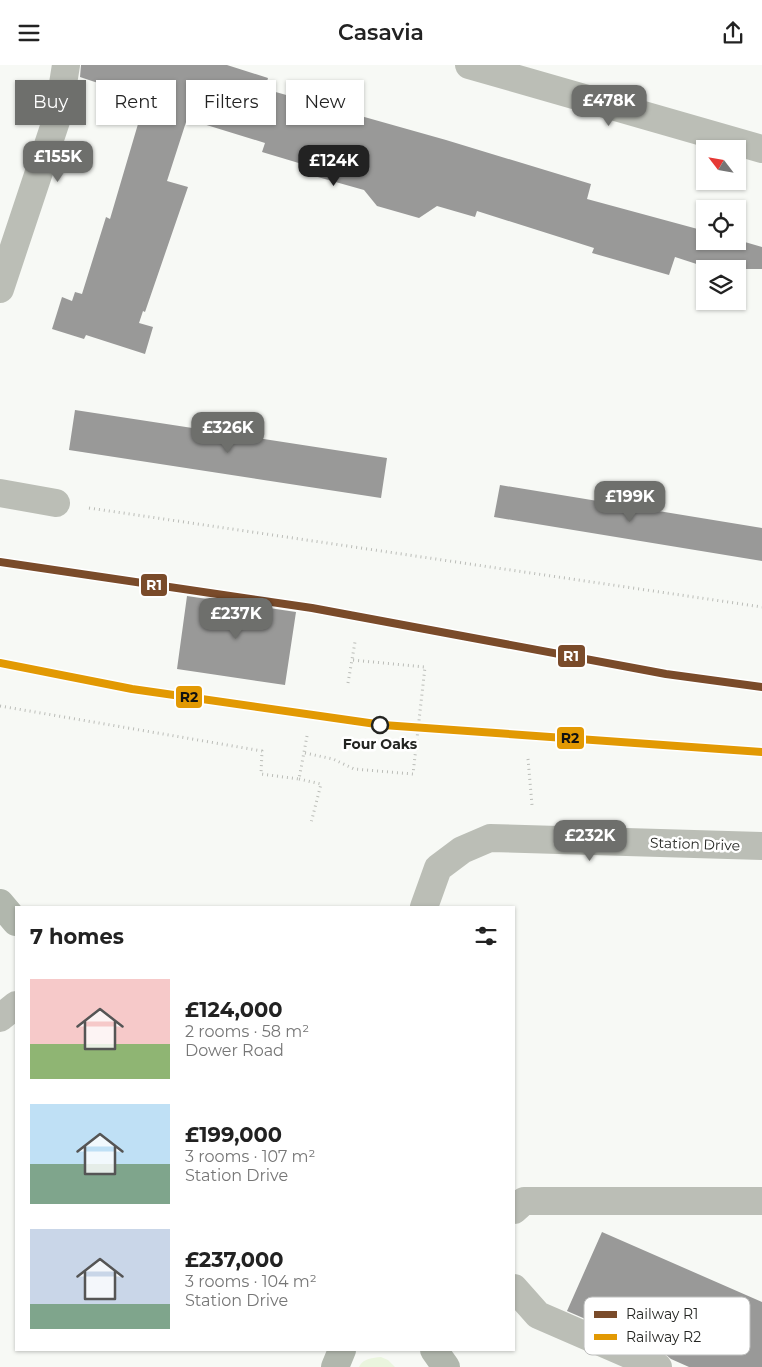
<!DOCTYPE html>
<html lang="en">
<head>
<meta charset="utf-8">
<style>
	:root { --surface:#fff; --page:#f6f6f6; --text:#222; --muted:#767676; --accent:#6e6f6c }
	body { margin:0; font-family:Montserrat,sans-serif; background:var(--page); color:var(--text); height:100vh; display:flex; flex-direction:column; font-size:19px; white-space:nowrap }
	* { box-sizing:border-box; margin:0 }
	p { font-size:16px; color:var(--muted) }
	.icon { flex:none; width:28px; height:28px; fill:none; stroke:currentColor; stroke-width:2; stroke-linecap:round; stroke-linejoin:round }
	.map { position:relative; flex:1; overflow:hidden }
	.sheet { position:absolute; left:15px; top:841px; width:500px; height:445px; display:flex; flex-direction:column; background:var(--surface); border-radius:0px; box-shadow:0 1px 4px #0004 }
	.sheet>* { flex:none }
	.banner { position:absolute; left:15px; top:15px; width:500px; height:45px; display:flex; gap:10px }
	.needle { width:32px; rotate:301deg }
	.controls { position:absolute; left:696px; top:75px; display:grid; gap:10px }
	.controls a { display:grid; place-items:center; width:50px; height:50px; border-radius:0px; background:var(--surface); box-shadow:0 1px 4px #0004; font-size:25px }
	.price { position:absolute; translate:-50% -42px; padding:0 11px; border-radius:10px; background:var(--accent); color:#fff; font-size:16px; line-height:32px; filter:drop-shadow(0 1px 2px #0008) }
	.price::after { content:''; position:absolute; left:50%; top:30px; width:15px; height:11px; margin-left:-8px; background:inherit; clip-path:polygon(0 0,100% 0,50% 100%) }
	.price.active { background:#222; color:#fff }
	ul { padding:0; list-style:none }
	li { display:flex; align-items:center; gap:15px; height:125px; padding:0 15px }
	li span { display:grid; place-items:center; flex:none; width:140px; height:100px; border-radius:0px; color:#555 }
	li>.icon { margin-inline-start:auto }
	span .icon { width:60px; height:60px; fill:#fffc; stroke-width:1 }
	li b { font-size:21px }
	h2 { display:flex; justify-content:space-between; align-items:center; height:60px; padding:0 15px; font-size:21px }
	.tag { padding:0 18px; border-radius:0px; background:var(--surface); box-shadow:0 1px 4px #0004; font-size:18px; line-height:45px }
	.tag.active { background:var(--accent); color:#fff }
	header { display:flex; justify-content:space-between; align-items:center; height:65px; padding:0 15px; background:var(--surface); font-size:22px; font-weight:600 }
	.map>svg:first-child { display:block }
	.green { fill:#eaf5de }
	.building { fill:#999998 }
	.lines { fill:none; stroke-linecap:round; stroke-linejoin:round }
	.path { stroke:#bbbdb8; stroke-width:3; stroke-dasharray:1 4; stroke-linecap:butt }
	.minor { stroke:#bbbeb6; stroke-width:28 }
	.major { stroke:#b1b7ad; stroke-width:28 }
	.rail-casing { stroke:#b6b8b4; stroke-width:5.5 }
	.rail { stroke:#fff; stroke-width:4; stroke-dasharray:11; stroke-linecap:butt }
	.rail-1-casing { stroke:#fff; stroke-width:11 }
	.rail-2-casing { stroke:#fff; stroke-width:11 }
	.rail-1 { stroke:#7a4b2a; stroke-width:8 }
	.rail-2 { stroke:#e29903; stroke-width:8 }
	.stop-dot { fill:#fff; stroke:#242522; stroke-width:2.5 }
	.labels { text-anchor:middle; dominant-baseline:central; stroke-width:5; stroke-linejoin:round; paint-order:stroke }
	.stop-label { font-size:14px; font-weight:bold; fill:#242522; stroke:#fff }
	.street-label { font-size:14px; fill:#242522; stroke:#fff }
	.key { fill:#fff; stroke:#bdbebd; stroke-width:1 }
	.key-label { font-size:14px; fill:#242522 }
	.line-badge { stroke:#fff; stroke-width:2 }
	.badge-label { font-size:14px; text-anchor:middle; font-weight:bold; fill:#fff }
	.pale-badge-label { font-size:14px; text-anchor:middle; font-weight:bold; fill:#111 }
</style>
</head>
<body>
<header><svg class="icon" aria-label="menu" viewBox="0 0 24 24"><path d="M4 6h16M4 12h16M4 18h16"/></svg>Casavia<svg class="icon" aria-label="share" viewBox="0 0 24 24"><path d="M12 15V3M7 8l5-5 5 5M5 13v7h14v-7"/></svg></header>
<div class="map">
<svg width="762" height="1302" viewBox="0 0 762 1302">
	<rect width="100%" height="100%" fill="#f7f9f5"/>
	<path class="green" d="M381 1292 388 1295 395 1302H359C363 1293 373 1293 381 1292Z"/>
	<path class="building" d="M81 0H227L268 13 265 24 446 75 591 119 587 134 705 166V176L738 175 762 182V204H712L675 192 669 210 592 188 594 183 477 146 475 152 437 141 419 153 377 141 364 125 300 107 302 99 262 87 265 78 187 54 167 116 188 122 145 247 143 246 139 258 153 262 145 289 86 270 84 274 52 264 62 232 72 236 75 227 82 229 106 152 110 154 138 59 127 56 134 36 117 30 119 25 80 12Z
		M75 345 387 393 381 433 69 385Z
		M500 420 762 463V496L494 452Z
		M187 531 296 547 285 620 177 604Z
		M602 1167 762 1237V1302H689L671 1294 664 1288 567 1246Z"/>
	<g class="lines">
		<path class="path" d="M89 443 762 542
			M348 618 355 577
			M0 641 262 686 261 709 299 714 307 671
			M305 688 333 694 354 704 413 709 425 602 352 595
			M528 694 532 740
			M299 714 321 719 311 758"/>
		<path class="minor" d="M469 0 762 84
			M0 224 58 50 66 0
			M0 428 56 438
			M424 842 438 803 462 785 490 773 762 781
			M0 953 16 940
			M514 1145 524 1136H762
			M514 1223 538 1250 658 1302"/>
		<path class="major" d="M0 838 16 857
			M434 1285 446 1302
			M335 1302 342 1285"/>
		<defs>
			<path id="rail" d="M0 497 312 543 522 582"/>
		</defs>
		<use href="#rail" class="rail-casing"/>
		<use href="#rail" class="rail"/>
		<defs>
			<path id="rail-1" d="M0 497 312 543 666 609 762 622"/>
			<path id="rail-2" d="M0 598 132 624 383 660 762 687"/>
		</defs>
		<use href="#rail-1" class="rail-1-casing"/>
		<use href="#rail-2" class="rail-2-casing"/>
		<use href="#rail-1" class="rail-1"/>
		<use href="#rail-2" class="rail-2"/>
	</g>
	<circle class="stop-dot" cx="380" cy="660" r="8"/>
	<g class="labels">
		<g class="stop-label">
			<text x="380" y="679">Four Oaks</text>
		</g>
		<g class="street-label">
			<text transform="translate(695 779) rotate(2)">Station Drive</text>
		</g>
	</g>
	<rect x="584" y="1232" width="166" height="58" rx="8" class="key"/>
	<rect x="594" y="1246" width="23" height="7" fill="#7a4b2a"/>
	<rect x="594" y="1269" width="23" height="6" fill="#e29903"/>
	<g class="key-label">
		<text x="626" y="1254">Railway R1</text>
		<text x="626" y="1277">Railway R2</text>
	</g>
	<g class="line-badge">
		<rect x="140" y="508" width="28" height="24" rx="5" fill="#7a4b2a"/>
		<rect x="557" y="579" width="29" height="24" rx="5" fill="#7a4b2a"/>
		<rect x="175" y="620" width="28" height="24" rx="5" fill="#e29903"/>
		<rect x="556" y="661" width="29" height="24" rx="5" fill="#e29903"/>
	</g>
	<g class="badge-label">
		<text x="154" y="525">R1</text>
		<text x="571" y="596">R1</text>
	</g>
	<g class="pale-badge-label">
		<text x="189" y="637">R2</text>
		<text x="570" y="678">R2</text>
	</g>
</svg>
<div class="controls">
<a><svg class="needle" viewBox="-14 -14 28 28"><path d="M0-13l5 13h-10z" fill="#e53935"/><path d="M0 13l5-13h-10z" fill="#767676"/></svg></a>
<a><svg class="icon" aria-label="locate" viewBox="0 0 24 24"><circle cx="12" cy="12" r="6"/><path d="M12 2v4M12 18v4M2 12h4M18 12h4"/></svg></a>
<a><svg class="icon" aria-label="layers" viewBox="0 0 24 24"><path d="M12 4l9 5-9 5-9-5zM3 14l9 5 9-5"/></svg></a>
</div>
<b class="price" style="left:609px;top:62px">£478K</b>
<b class="price" style="left:58px;top:118px">£155K</b>
<b class="price active" style="left:334px;top:122px">£124K</b>
<b class="price" style="left:228px;top:389px">£326K</b>
<b class="price" style="left:630px;top:458px">£199K</b>
<b class="price" style="left:236px;top:575px">£237K</b>
<b class="price" style="left:590px;top:797px">£232K</b>
<div class="banner">
<a class="tag active">Buy</a>
<a class="tag">Rent</a>
<a class="tag">Filters</a>
<a class="tag">New</a>
</div>
<section class="sheet">
<h2>7 homes<svg class="icon" aria-label="filters" viewBox="0 0 24 24"><path d="M4 7h16M4 17h16"/><circle cx="9" cy="7" r="2"/><circle cx="15" cy="17" r="2"/></svg></h2>
<ul>
<li><span style="background:linear-gradient(#f6c9c9 65%,#8fb573 0)"><svg class="icon" aria-label="home" viewBox="0 0 24 24"><path d="M3 11l9-7 9 7M6 9v11h12V9"/></svg></span><div><b>£124,000</b><p>2 rooms · 58 m²</p><p>Dower Road</p></div></li>
<li><span style="background:linear-gradient(#bfe0f5 60%,#7fa58c 0)"><svg class="icon" aria-label="home" viewBox="0 0 24 24"><path d="M3 11l9-7 9 7M6 9v11h12V9"/></svg></span><div><b>£199,000</b><p>3 rooms · 107 m²</p><p>Station Drive</p></div></li>
<li><span style="background:linear-gradient(#c9d6e8 75%,#7fa58c 0)"><svg class="icon" aria-label="home" viewBox="0 0 24 24"><path d="M3 11l9-7 9 7M6 9v11h12V9"/></svg></span><div><b>£237,000</b><p>3 rooms · 104 m²</p><p>Station Drive</p></div></li>
</ul>
</section>
</div>
</body>
</html>
